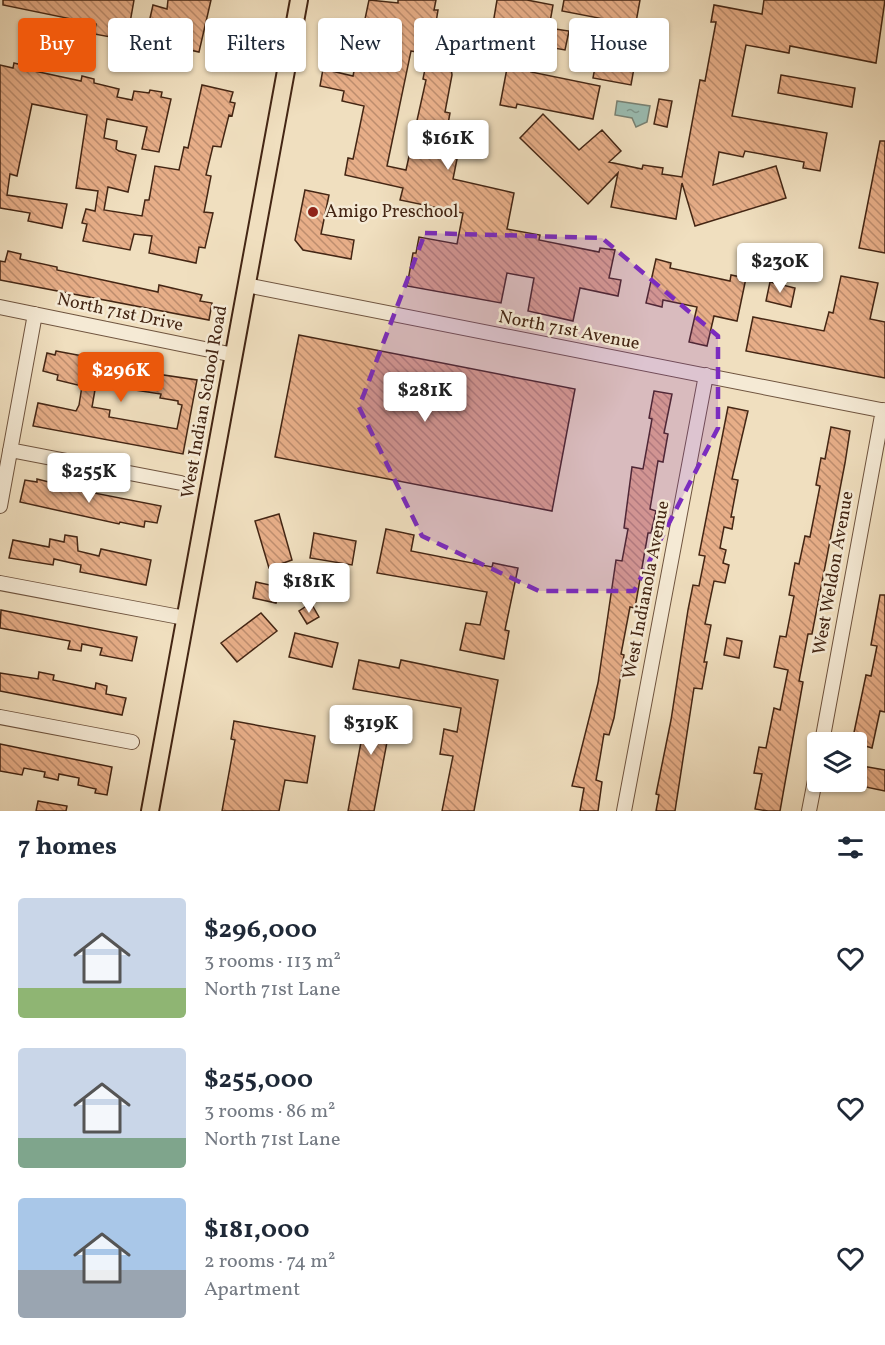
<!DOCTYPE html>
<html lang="en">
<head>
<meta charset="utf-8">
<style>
	:root { --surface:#fff; --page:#f2f2f3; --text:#1f2937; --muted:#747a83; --accent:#ea580c }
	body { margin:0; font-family:Vollkorn,serif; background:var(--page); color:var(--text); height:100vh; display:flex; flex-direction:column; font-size:22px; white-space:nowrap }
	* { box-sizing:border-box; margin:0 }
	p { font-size:20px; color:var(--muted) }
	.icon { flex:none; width:33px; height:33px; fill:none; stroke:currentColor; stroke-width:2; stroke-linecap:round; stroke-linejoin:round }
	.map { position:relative; height:811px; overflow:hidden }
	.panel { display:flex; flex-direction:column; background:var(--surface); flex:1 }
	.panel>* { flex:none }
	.top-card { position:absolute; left:18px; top:18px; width:849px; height:54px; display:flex; gap:12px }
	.tools { position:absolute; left:807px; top:732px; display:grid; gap:12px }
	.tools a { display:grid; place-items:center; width:60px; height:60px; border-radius:6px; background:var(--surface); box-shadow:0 2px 4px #0004; font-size:30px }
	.price { position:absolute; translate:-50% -51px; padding:0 14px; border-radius:6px; background:#fff; color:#222; font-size:20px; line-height:39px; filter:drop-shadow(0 2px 3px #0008) }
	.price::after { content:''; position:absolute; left:50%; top:36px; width:18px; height:14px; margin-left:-9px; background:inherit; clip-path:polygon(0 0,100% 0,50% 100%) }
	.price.selected { background:var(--accent); color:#fff }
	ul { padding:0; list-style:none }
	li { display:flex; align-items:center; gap:18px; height:150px; padding:0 18px }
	li span { display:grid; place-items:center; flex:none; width:168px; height:120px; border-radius:6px; color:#555 }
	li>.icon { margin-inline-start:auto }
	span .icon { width:72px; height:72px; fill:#fffc; stroke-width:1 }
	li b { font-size:26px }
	h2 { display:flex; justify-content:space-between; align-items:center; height:72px; padding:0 18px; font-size:26px }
	.tag { padding:0 21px; border-radius:6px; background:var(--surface); box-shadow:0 2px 4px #0004; font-size:21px; line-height:54px }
	.tag.selected { background:var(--accent); color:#fff }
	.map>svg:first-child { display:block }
	.water { fill:url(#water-ripples); stroke:#788173; stroke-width:1.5 }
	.building { fill:url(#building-back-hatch); stroke:#442614; stroke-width:1.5; fill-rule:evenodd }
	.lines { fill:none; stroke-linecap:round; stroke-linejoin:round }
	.minor-casing { stroke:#6f543f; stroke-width:16 }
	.major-casing { stroke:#442614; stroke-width:20 }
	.minor { stroke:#f5ead5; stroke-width:14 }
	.major { stroke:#f0dfbf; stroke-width:16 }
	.marked { fill:#7b2cbf; fill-opacity:0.2; stroke:#7b2cbf; stroke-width:4.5; stroke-dasharray:12 8; stroke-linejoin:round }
	.poi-dot { fill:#8f2418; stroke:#f5ead5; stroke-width:2 }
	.labels { text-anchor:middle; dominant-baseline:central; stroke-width:5; stroke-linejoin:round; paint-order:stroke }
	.poi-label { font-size:18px; fill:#442614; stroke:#f5ead5; text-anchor:start }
	.street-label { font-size:18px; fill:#442614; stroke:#f5ead5 }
</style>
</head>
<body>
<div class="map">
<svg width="885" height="811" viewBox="0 0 885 811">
	<defs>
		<pattern id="water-ripples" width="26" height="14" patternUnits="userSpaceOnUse" patternTransform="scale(1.5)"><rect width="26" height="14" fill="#9abdb2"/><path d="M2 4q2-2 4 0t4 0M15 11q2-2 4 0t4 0" fill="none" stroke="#7f9990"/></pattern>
		<pattern id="building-back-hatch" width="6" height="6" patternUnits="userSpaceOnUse" patternTransform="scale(1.5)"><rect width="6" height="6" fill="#e7ae88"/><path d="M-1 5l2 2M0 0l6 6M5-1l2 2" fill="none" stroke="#bd8d6e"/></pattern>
	</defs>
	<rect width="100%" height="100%" fill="#f0dfbf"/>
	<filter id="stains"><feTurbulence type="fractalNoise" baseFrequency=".00333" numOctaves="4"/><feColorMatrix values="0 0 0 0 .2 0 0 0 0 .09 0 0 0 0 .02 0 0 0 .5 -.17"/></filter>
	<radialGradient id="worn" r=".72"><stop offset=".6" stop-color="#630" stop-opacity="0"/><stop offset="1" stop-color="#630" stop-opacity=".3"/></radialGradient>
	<path class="water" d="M617 101 650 106 647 122 636 127 632 118 615 115Z
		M769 253 783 256 782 265 795 267 793 281 765 276Z"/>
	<path class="building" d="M3 0H134L127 40 94 34 96 24 3 5Z
		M168 0H211L199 52 145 40 153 5 167 9Z
		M369 0 398 3V0H436L434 10H438L434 35 439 36 436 52 449 50 452 75 445 112 450 113 443 151 458 154 453 179 514 193 507 229 540 235 539 240 599 252 600 248 615 250 609 278 621 280 618 296 580 288 573 321 528 311 534 278 507 273 501 303 407 286 413 253H416L419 237 457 244 463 213 400 200 403 188 345 175 348 158 353 159 364 106 342 101 344 91 320 86 323 69 353 76ZM411 51 428 54 423 79 426 80 406 170 387 166Z
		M497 0H527L553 5 549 28 569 31 565 50 537 45 531 72 600 86 593 119 517 104 516 108 500 105 508 63 487 59Z
		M564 0H640L628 67 634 68 631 85 593 78 604 19 562 11Z
		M764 0H885L876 63 790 46 789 53 746 45 732 116 827 133 820 171 803 168 804 162 745 151 743 157 719 152 713 185 776 166 786 198 695 226 682 183 676 219 611 207 618 173 588 204 520 138 543 114 579 150 602 130 621 151 609 162 642 169 643 165 663 168 662 174 682 177 700 80 705 81 716 22H711L714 5 762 14Z
		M237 24 247 26 241 53 231 51Z
		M14 63 26 66 25 69 81 81 82 76 94 79V83L119 89 117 97 132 100 134 91 149 93 150 90 162 92 161 97 171 99 159 152 142 149 147 127 107 119 104 138 117 141 116 149 119 151 136 155 128 192 108 187 104 210 142 216 145 200H149L155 166 179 170 184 147 188 148 202 85 233 92 230 102 235 103 232 116 229 115 221 147 213 146 206 175 211 176 204 212 213 213 205 248 199 247 196 263 149 253 152 236 134 234 130 250 83 241 87 224 82 223 86 209 95 211 98 191 76 188 87 115 32 104 17 176 10 174 7 195 67 204 62 228 28 221 30 213 0 208V65L13 68Z
		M781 75 855 88 852 107 778 93Z
		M659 99 672 101 667 127 654 124Z
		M880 141H885V253L859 248Z
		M305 190 329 195 321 234 354 240 351 259 303 250 295 240Z
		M8 251 21 254 20 259 57 267V270L158 292 159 285 202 295 200 301 212 303 209 320 0 280V261L5 262Z
		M656 259 671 263 670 268 730 281 731 275 746 278 737 321 714 316 707 346 689 342 697 307 663 300 662 307 646 303Z
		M841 276 878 283 870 319 885 322V378L746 351 753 317 824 331 829 312 833 313Z
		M770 282 795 288 791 307 766 301Z
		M299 335 575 389 552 511 275 457Z
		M56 351 137 366V371L197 380 183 454 33 426 38 403 76 411 79 405 82 386 57 380 58 375 43 371 47 353 55 355ZM96 384 161 394 160 398 178 401V404L182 405 177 429 109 417 110 410 92 407Z
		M654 391 672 394 664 433 668 434 663 462 658 461 650 509 656 511 651 533H648L635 608 630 607 621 654 624 655 614 718 609 735 604 734 600 758 596 780 602 782 598 811H580L584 788 572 786 598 683 616 560 622 561 628 529 624 528 632 467 643 469 652 419 649 418Z
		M728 407 748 411 732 479 738 480 731 517H734L732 529 724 527 720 548 726 550 723 563 729 565 725 583 714 581 705 624 711 625 704 662H707L702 689 694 688 675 811H656L659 795 656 794 671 720 688 610 693 585 699 586 705 556 699 555Z
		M831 427 850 431 845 463 812 634H808L799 681 803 682 780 811H768L755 809 762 774 754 773 759 747 766 748 774 708 780 710 788 670 774 667 780 636 786 637 794 596 789 595 795 563 799 564 805 536 810 537 820 486 816 485 821 458 825 459Z
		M37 479 53 483V485L161 506 157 523 145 521 144 527 120 522 119 524 20 502 25 480 37 482Z
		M279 514 292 560 269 568 255 521Z
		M386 529 414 535 411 551 492 567 493 563 518 568 505 630 509 631 504 659 460 650 466 623 480 625 487 592 377 573Z
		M314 533 356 541 352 565 310 558Z
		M65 535 77 537 78 551 99 556 101 549 151 560 146 585 80 572 81 565 54 559 53 565 9 558 13 540 49 547 50 539 64 542Z
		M256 582 279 587 276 603 253 598Z
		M880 595H885V712L880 711 872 748 852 742 866 675 871 676 877 646 871 645Z
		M311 603 319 617 307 624 299 611Z
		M1 610 137 637 132 661 100 655 102 648 82 644 81 651 68 649 70 641 0 628Z
		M261 613 277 631 237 662 221 643Z
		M295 633 338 643 332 667 289 657Z
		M727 638 742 641 739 658 724 655Z
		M359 660 399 668 401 660 498 680 474 811H442L453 756 440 754 444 729 457 732 461 708 353 689Z
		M39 672 54 675 53 680 95 689 96 683 107 686 106 694 126 698 122 715 0 691V673L38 679Z
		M355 709 400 717 396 743 387 742 374 811H348L362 737 350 735Z
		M234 721 315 736 307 783 285 780 279 811H222L235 740 231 739Z
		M0 744 112 767 107 795 95 793 96 789 78 785 79 778 59 774 58 780 44 777 45 772 24 768 22 775 0 771Z
		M862 766 885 770V791L856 785V769L862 770Z
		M38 801 67 806 66 811H36Z"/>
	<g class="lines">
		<defs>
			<path id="minor" d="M246 285 885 411
				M0 307 234 355
				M10 450 181 483
				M0 506 35 314
				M0 583 185 618
				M0 717 132 742
				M822 742 883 410
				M624 811 706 375
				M809 811 818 765"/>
			<path id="major" d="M150 811 299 0"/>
		</defs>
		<use href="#minor" class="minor-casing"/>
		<use href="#major" class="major-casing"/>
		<use href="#minor" class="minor"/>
		<use href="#major" class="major"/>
	</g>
	<path class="marked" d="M425 233 602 238 718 336V428L634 591H539L422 536 359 407Z"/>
	<circle class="poi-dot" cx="313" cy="212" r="6"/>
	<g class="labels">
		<g class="poi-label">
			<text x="325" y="212">Amigo Preschool</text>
		</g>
		<g class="street-label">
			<text transform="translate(120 313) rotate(12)">North 71st Drive</text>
			<text transform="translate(569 331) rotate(11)">North 71st Avenue</text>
			<text transform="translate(205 402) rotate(-80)">West Indian School Road</text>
			<text transform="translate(834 573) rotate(-80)">West Weldon Avenue</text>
			<text transform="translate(647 590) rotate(-79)">West Indianola Avenue</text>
		</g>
	</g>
	<rect width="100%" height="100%" filter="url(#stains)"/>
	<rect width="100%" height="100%" fill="url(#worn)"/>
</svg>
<div class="tools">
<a><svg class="icon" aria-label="layers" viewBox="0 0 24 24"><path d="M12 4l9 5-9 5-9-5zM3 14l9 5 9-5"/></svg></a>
</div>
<b class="price" style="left:448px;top:171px">$161K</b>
<b class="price" style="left:780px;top:294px">$230K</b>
<b class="price selected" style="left:121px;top:403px">$296K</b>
<b class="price" style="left:425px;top:423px">$281K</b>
<b class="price" style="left:89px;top:504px">$255K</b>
<b class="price" style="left:309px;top:614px">$181K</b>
<b class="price" style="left:371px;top:756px">$319K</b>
<div class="top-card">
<a class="tag selected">Buy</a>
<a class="tag">Rent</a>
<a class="tag">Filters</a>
<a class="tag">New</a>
<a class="tag">Apartment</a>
<a class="tag">House</a>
</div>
</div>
<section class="panel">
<h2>7 homes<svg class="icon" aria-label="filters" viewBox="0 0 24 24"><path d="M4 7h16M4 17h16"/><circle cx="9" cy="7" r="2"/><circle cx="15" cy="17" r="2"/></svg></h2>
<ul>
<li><span style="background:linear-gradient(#c9d6e8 75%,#8fb573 0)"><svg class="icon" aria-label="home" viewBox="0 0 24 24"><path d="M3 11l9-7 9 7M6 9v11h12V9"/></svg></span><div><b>$296,000</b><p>3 rooms · 113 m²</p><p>North 71st Lane</p></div><svg class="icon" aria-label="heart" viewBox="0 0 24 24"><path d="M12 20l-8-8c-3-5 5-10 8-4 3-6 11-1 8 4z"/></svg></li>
<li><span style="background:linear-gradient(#c9d6e8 75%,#7fa58c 0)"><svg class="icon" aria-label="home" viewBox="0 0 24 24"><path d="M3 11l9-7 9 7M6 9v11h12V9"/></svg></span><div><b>$255,000</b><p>3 rooms · 86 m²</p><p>North 71st Lane</p></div><svg class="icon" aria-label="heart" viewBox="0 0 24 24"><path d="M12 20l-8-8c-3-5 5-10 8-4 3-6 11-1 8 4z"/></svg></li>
<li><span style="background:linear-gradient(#a9c7e8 60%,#9aa5b1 0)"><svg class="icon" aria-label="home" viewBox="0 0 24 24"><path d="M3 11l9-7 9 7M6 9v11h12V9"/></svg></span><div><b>$181,000</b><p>2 rooms · 74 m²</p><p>Apartment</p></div><svg class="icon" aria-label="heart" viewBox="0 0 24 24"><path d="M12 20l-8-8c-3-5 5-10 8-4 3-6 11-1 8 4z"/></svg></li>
</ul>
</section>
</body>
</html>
